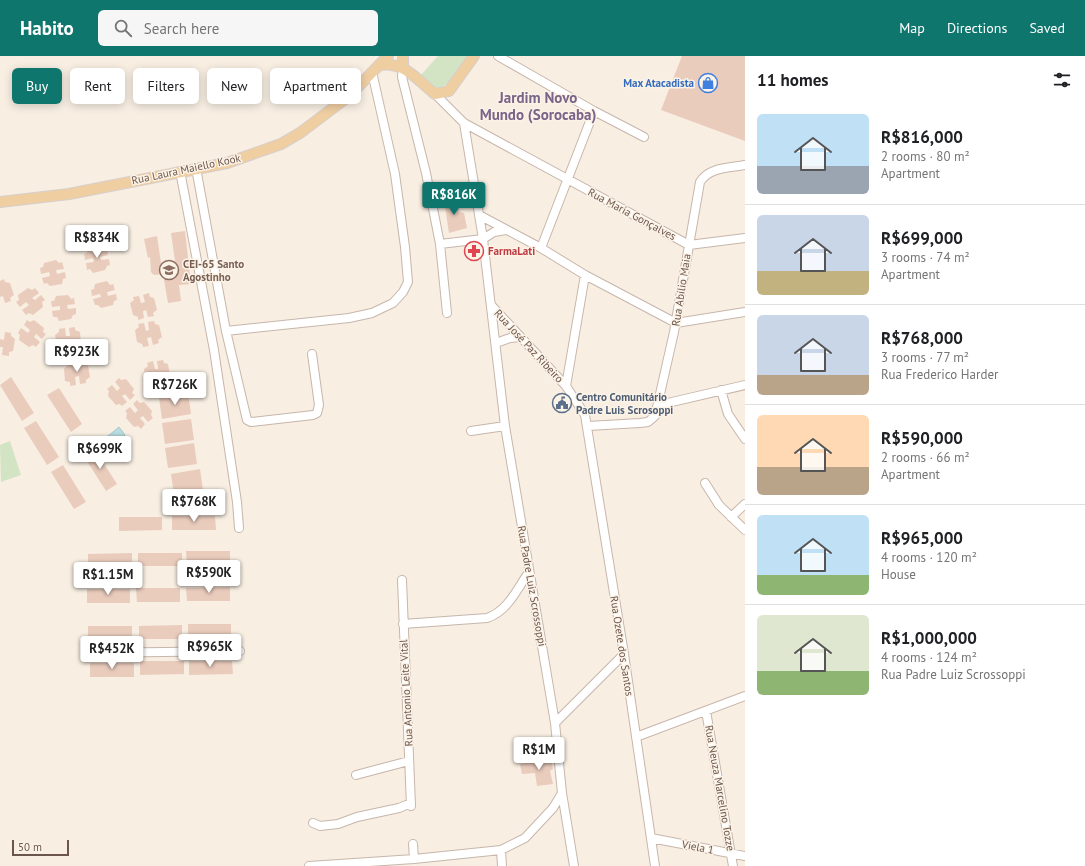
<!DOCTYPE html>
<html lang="en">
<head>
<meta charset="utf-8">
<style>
	:root { --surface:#fff; --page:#f6f6f6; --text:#202124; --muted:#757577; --line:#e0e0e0; --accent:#0f766e }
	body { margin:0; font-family:"PT Sans",sans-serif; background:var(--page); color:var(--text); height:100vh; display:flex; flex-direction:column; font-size:15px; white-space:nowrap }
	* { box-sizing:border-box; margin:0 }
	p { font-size:13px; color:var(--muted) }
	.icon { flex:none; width:22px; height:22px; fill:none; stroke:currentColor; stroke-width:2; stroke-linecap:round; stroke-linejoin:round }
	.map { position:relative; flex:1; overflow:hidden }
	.side { display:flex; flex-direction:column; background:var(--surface); width:340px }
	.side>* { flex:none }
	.hud { position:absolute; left:12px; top:12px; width:380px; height:36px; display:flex; gap:8px }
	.scale { position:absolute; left:12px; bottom:10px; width:57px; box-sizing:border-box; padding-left:4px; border:2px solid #6c554c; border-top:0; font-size:11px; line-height:14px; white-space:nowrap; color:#6c554c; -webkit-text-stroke:3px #fcf3e7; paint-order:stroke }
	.price { position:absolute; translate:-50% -34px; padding:0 9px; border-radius:4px; background:#fff; color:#222; font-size:13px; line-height:26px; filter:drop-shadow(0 1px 2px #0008) }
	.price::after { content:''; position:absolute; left:50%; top:24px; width:12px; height:9px; margin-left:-6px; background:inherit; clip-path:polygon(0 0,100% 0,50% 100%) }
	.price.on { background:var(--accent); color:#fff }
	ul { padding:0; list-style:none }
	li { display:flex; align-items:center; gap:12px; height:100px; padding:0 12px }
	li+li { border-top:1px solid var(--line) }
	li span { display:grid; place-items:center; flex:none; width:112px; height:80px; border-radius:6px; color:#555 }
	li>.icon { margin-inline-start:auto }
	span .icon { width:48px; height:48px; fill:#fffc; stroke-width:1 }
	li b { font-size:17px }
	h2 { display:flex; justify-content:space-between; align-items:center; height:48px; padding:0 12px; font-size:17px }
	.tag { padding:0 14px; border-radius:6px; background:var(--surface); box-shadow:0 2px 10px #0003; font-size:14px; line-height:36px }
	.tag.on { background:var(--accent); color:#fff }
	header { display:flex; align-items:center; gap:24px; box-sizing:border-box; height:56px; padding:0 20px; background:var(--accent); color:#fff }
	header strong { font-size:19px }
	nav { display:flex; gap:22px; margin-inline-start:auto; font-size:14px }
	.search { width:280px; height:36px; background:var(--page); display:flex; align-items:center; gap:10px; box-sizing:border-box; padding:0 14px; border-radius:6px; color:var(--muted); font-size:15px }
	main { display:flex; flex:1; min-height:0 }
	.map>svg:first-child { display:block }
	.green { fill:#d2e4c3 }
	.water { fill:#b9dcdf; stroke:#a1cbcf }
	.building { fill:#eaccbd }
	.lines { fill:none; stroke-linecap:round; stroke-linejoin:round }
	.minor-casing { stroke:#c7b6ab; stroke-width:10 }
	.major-casing { stroke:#d6cfcd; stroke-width:12 }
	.minor { stroke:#fff; stroke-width:8 }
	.major { stroke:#efcea2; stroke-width:10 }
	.labels { text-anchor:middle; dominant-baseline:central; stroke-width:3; stroke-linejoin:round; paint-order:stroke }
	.shop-label { font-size:11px; font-weight:bold; fill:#366cbe; stroke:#fcf3e7; text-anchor:end }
	.street-label { font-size:11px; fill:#6c554c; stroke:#fcf3e7 }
	.health-label { font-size:11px; font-weight:bold; fill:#be3a42; stroke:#fcf3e7; text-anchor:start }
	.education-label { font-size:11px; font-weight:bold; fill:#785e54; stroke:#fcf3e7; text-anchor:start }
	.service-label { font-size:11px; font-weight:bold; fill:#4e5e75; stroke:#fcf3e7; text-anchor:start }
	.district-label { font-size:15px; font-weight:bold; fill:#7a6489; stroke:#fcf3e7 }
</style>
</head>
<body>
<header>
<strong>Habito</strong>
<div class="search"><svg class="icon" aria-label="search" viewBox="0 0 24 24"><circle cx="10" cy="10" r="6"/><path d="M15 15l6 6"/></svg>Search here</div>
<nav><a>Map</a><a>Directions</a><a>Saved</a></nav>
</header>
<main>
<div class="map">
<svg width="745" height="810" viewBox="0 0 745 810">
	<rect width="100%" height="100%" fill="#f8eee2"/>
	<path class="green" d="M438 0H468L450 26 436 35 420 20Z
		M10 385 21 419 1 426 0 389Z"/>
	<path class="water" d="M119 371 125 379 109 392 103 384Z"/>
	<path class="building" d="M682 0H745V85L661 54Z
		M456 141 459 156 464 157 467 172 449 177 444 144Z
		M185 175 191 228 179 229 181 245 168 247 163 218 154 219 151 216 150 201 148 202 144 183 157 180 161 207 175 205 171 177Z
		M101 190 104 194 107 193 108 199 100 201 101 204 109 203 110 209 107 210 105 214 93 217 90 213 87 214 86 207 94 206 93 202 85 204 84 198 87 197 88 193Z
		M56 204 59 207 62 206 64 213 56 214 57 218 65 216 66 222 63 223 62 228 50 230 47 227 44 228 42 222 50 220 49 216 41 218 40 212 43 211 44 207Z
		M4 223 5 226 10 227 14 239 10 242 11 245 5 247 3 240 0 241V225Z
		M107 225 110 229 113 228 115 234 107 236 108 240 116 238 117 244 114 245 113 249 101 252 98 249H95L93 243 101 241 100 238 92 240 91 234 94 233 95 228Z
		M28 232 32 234 35 232 39 237 32 242 35 244 41 239 45 244 42 246 43 251 33 259 29 257 26 259 22 254 29 249 26 246 20 251 16 246 19 244 18 239Z
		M149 237 150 241 154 242 157 254 153 257 154 260 148 261 146 254 143 255 144 262 138 264V261L133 259 130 247 134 244 133 241 139 240 141 247 145 246 143 239Z
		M68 239 71 243 74 242 75 248 67 249 68 253 76 252V258L73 259 71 263 59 265 57 261H53L52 255 60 254V250L52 251 51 245H54L56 240Z
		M27 264 30 266 34 264 44 272 43 276 46 278 42 283 36 278 34 281 40 286 36 291 33 289 29 291 19 284 20 279 18 277 21 272 28 277 30 274 24 269Z
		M154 265 155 268 159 269 162 281 158 284 159 287 153 289 151 281 147 282 149 290 143 291 142 288 137 286 135 274 139 271 138 268 144 267 146 275 149 274 148 266Z
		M75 271V274L80 276 81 288 78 291V294L72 295 71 287H67L68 295 62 296V293L57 291 55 279 59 276V273L65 272 66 280H70L69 272Z
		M5 276 11 277V280L15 283 13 295 9 296V300L2 299 3 291H0V283L4 284Z
		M83 304 84 307 88 309 90 321 86 324V327L80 328 79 320 75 321 76 329 70 330V326L65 325 64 313 67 310V307L73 306 74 314 78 313 77 305Z
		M163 304 164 307 168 308 170 320 167 323V326L161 328 159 320 156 321 157 328 151 329 150 326 146 325 144 313 148 310 147 307 153 305 155 313H158L157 305Z
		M11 321 34 357 22 365 0 329Z
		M119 322 121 324 126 323 134 333 132 337 135 339 130 344 125 338 122 340 127 346 122 350 120 348 116 349 108 340 109 335 107 333 112 329 117 335 120 332 115 326Z
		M59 332 82 368 71 376 47 339Z
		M188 337 191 358 162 363 159 342Z
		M137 344 140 347 144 346 152 355 151 359 153 362 148 366 143 360 140 362 145 368 141 373 138 370 134 371 126 362 127 357 125 355 130 351 135 357 138 354 133 348Z
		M191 363 194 384 165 388 162 367Z
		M36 365 59 401 47 409 24 372Z
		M194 387 197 408 168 412 165 392Z
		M94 392 117 428 106 435 83 399Z
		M63 409 86 446 74 453 51 416Z
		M200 413 203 434 174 439 171 418Z
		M172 460H215L216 474H172Z
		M119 461H162V474L119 475Z
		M186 495H230V509H187Z
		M132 497V511H88V498Z
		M138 497H182V510H138Z
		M230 531V545H187L186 532Z
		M136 532H180V546H137Z
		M87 533H130V547H87Z
		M188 568H231V582H188Z
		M182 569V583H139V570Z
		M88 570H132V584H88Z
		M140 605H184V618L140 619Z
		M189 605H232L233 618 189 619Z
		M90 607H134V621H90Z
		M551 702 553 713 550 715 553 728 537 730 535 717 522 718 520 708Z"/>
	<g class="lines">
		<defs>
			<path id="minor" d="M498 0 594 55 644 81
				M403 11 402 21 426 117 440 188 447 257
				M435 38 464 67 689 189 745 182
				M464 67 483 183 505 370 555 667 562 737 574 810
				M196 112 226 275 247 364 251 366 313 359 317 357 319 349 312 298
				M180 115 214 294 237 446 239 472
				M479 159 541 192 585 219 676 267 745 256
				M440 188 483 183 494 176 506 174
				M541 192 594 55
				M491 249 566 330 585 359 624 598 655 810
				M226 275 349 262 372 257 393 247 403 236 408 226 405 191 395 118 372 16
				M496 287 510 282 520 281
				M566 330 585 219
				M721 334 728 358 745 383
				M659 349 745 329
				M588 370 640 367 648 366 655 360 674 276 700 126C709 111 729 112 745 109
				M471 375 505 370
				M705 427 719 449 745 474
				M731 461 745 448
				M402 524 411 750
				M403 568 487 562C508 555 517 533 529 516
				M87 597 240 595
				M706 655 733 810
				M555 667 624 598
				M636 681 745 640
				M356 719 409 705
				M313 767 320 770 338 768 357 761 399 752 411 747
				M651 782 745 800
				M413 788 414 803
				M501 794 502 810
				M309 810 414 803 501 794 525 782 553 752 562 737"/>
			<path id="major" d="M379 9C404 5 416 23 435 38L449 35 474 0
				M403 11V0
				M0 146 69 138 227 107 281 88 300 77 349 40 388 0"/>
		</defs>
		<use href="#minor" class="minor-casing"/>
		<use href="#major" class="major-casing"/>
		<use href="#minor" class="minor"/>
		<use href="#major" class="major"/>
	</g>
	<defs>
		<symbol id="shop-ring" viewBox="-11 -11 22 22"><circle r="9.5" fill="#fcf3e7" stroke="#3f7fe0" stroke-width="1.5"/><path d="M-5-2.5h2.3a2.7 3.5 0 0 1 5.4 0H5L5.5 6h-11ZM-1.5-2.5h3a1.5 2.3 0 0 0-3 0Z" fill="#3f7fe0"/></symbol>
		<symbol id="pharmacy-ring" viewBox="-11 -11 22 22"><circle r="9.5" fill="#fcf3e7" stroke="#e0444e" stroke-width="1.5"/><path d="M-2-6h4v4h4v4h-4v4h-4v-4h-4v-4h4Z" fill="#e0444e"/></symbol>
		<symbol id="school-ring" viewBox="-11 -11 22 22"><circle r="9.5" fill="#fcf3e7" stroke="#8d6e63" stroke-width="1.5"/><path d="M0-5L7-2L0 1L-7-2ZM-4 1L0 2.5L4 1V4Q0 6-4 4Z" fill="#8d6e63"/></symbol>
		<symbol id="civic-ring" viewBox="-11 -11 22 22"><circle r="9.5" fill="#fcf3e7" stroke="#5c6f8a" stroke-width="1.5"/><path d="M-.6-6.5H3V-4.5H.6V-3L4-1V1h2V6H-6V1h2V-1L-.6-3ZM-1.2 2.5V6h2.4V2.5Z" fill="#5c6f8a"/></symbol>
	</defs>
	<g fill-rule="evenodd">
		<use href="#shop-ring" x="697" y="16" width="22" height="22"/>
		<use href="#pharmacy-ring" x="463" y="184" width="22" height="22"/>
		<use href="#school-ring" x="158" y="203" width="22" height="22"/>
		<use href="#civic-ring" x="551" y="336" width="22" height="22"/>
	</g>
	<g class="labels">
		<g class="shop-label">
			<text x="694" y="27">Max Atacadista</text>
		</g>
		<g class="street-label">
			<text transform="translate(186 113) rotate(-12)">Rua Laura Maiello Kook</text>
			<text transform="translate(632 158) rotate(28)">Rua Maria Gonçalves</text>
			<text transform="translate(681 234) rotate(-81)">Rua Abílio Maia</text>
			<text transform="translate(529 290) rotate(47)">Rua José Paz Ribeiro</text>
			<text transform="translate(532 530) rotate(80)">Rua Padre Luiz Scrossoppi</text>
			<text transform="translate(622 590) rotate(81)">Rua Ozete dos Santos</text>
			<text transform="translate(406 637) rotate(-93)">Rua Antonio Leite Vital</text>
			<text transform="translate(720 732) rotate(80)">Rua Neuza Marcelino Tozze</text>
			<text transform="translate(698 791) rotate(11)">Viela 1</text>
		</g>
		<g class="health-label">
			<text x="488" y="195">FarmaLati</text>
		</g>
		<g class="education-label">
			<text x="183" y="208">CEI-65 Santo<tspan x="183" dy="13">Agostinho</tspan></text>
		</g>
		<g class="service-label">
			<text x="576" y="341">Centro Comunitário<tspan x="576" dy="13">Padre Luis Scrosoppi</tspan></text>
		</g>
		<g class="district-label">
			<text x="538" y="41">Jardim Novo<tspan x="538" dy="17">Mundo (Sorocaba)</tspan></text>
		</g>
	</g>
</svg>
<div class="scale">50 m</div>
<b class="price on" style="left:454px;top:160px">R$816K</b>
<b class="price" style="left:97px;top:203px">R$834K</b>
<b class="price" style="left:77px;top:317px">R$923K</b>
<b class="price" style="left:175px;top:350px">R$726K</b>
<b class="price" style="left:100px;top:414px">R$699K</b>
<b class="price" style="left:194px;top:467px">R$768K</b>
<b class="price" style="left:209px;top:538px">R$590K</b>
<b class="price" style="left:108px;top:540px">R$1.15M</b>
<b class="price" style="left:210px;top:612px">R$965K</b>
<b class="price" style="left:112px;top:614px">R$452K</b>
<b class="price" style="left:539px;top:715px">R$1M</b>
<div class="hud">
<a class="tag on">Buy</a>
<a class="tag">Rent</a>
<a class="tag">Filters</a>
<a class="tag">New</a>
<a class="tag">Apartment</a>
</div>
</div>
<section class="side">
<h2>11 homes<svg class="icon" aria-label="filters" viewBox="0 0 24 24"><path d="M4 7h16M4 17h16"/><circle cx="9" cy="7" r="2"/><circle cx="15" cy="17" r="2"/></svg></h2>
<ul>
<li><span style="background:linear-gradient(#bfe0f5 65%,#9aa5b1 0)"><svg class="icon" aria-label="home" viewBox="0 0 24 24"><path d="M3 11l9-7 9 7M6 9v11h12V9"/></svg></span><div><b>R$816,000</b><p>2 rooms · 80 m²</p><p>Apartment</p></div></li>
<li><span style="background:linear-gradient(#c9d6e8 70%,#c2b280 0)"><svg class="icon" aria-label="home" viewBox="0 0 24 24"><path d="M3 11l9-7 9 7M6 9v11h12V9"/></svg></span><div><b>R$699,000</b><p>3 rooms · 74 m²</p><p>Apartment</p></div></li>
<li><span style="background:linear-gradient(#c9d6e8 75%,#b9a48a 0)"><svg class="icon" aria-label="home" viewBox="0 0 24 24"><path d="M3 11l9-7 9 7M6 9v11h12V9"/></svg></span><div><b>R$768,000</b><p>3 rooms · 77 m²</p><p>Rua Frederico Harder</p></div></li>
<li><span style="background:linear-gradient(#ffd9b3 65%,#b9a48a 0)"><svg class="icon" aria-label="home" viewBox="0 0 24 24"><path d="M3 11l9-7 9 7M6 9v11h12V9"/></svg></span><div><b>R$590,000</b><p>2 rooms · 66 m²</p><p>Apartment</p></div></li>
<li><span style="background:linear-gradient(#bfe0f5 75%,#8fb573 0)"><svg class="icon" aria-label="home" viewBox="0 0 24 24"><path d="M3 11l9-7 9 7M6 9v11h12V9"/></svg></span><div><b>R$965,000</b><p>4 rooms · 120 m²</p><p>House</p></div></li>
<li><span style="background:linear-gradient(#dfe7d0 70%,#8fb573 0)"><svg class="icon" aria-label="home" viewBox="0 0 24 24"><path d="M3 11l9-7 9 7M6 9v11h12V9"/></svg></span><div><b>R$1,000,000</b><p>4 rooms · 124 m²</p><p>Rua Padre Luiz Scrossoppi</p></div></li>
</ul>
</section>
</main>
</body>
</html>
